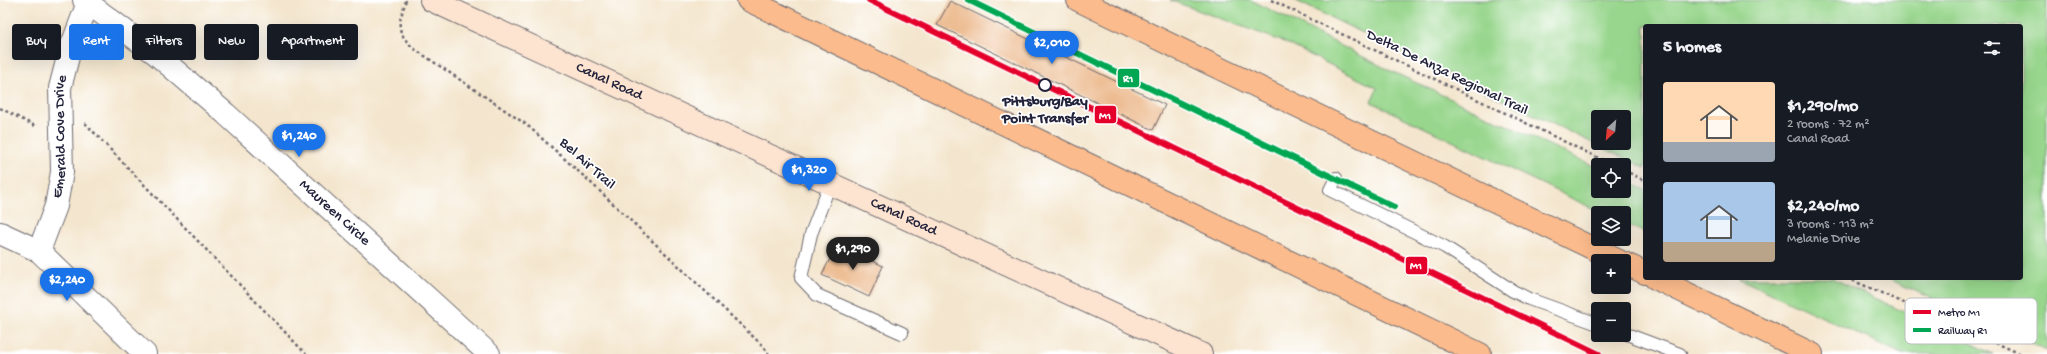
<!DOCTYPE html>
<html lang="en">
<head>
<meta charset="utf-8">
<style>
	:root { --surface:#171b24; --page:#242831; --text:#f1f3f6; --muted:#9ea1a6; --accent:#1a73e8 }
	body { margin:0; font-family:"Gochi Hand",sans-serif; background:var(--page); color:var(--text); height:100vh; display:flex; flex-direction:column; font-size:15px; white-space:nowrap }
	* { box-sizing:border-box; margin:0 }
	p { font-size:13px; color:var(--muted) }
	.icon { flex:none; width:22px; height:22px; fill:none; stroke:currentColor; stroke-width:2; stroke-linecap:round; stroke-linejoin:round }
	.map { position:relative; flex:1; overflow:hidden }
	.details { position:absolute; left:1643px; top:24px; width:380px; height:256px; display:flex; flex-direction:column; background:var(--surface); border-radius:4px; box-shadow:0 4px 16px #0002 }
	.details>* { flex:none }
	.hud { position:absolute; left:12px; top:24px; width:380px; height:36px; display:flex; gap:8px }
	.needle { width:26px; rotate:206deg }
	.buttons { position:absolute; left:1591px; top:110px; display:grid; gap:8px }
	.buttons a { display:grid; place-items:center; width:40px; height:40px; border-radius:4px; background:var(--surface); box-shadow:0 4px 16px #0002; font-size:20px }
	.price { position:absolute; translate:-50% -34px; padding:0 9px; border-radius:14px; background:var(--accent); color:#fff; font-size:13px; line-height:26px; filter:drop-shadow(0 1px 2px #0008) }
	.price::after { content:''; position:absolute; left:50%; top:24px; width:12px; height:9px; margin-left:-6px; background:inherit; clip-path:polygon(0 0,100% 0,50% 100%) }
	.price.current { background:#222; color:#fff }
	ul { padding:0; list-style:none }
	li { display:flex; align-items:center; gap:12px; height:100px; padding:0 20px }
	li span { display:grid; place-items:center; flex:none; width:112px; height:80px; border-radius:4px; color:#555 }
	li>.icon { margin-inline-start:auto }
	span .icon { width:48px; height:48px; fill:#fffc; stroke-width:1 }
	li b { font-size:17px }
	h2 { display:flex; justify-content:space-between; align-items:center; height:48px; padding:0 20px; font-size:17px }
	.pill { padding:0 14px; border-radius:4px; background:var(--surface); box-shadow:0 4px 16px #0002; font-size:14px; line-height:36px }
	.pill.current { background:var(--accent); color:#fff }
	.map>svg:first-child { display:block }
	.green { fill:#97d68c; stroke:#5c7c64; fill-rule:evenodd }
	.building { fill:#ebb687 }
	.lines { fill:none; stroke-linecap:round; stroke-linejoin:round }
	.lane-casing { stroke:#6c676e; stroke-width:14 }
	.street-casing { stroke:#6c676e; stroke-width:24 }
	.secondary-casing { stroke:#6c676e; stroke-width:24 }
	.highway-casing { stroke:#6c676e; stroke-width:24 }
	.path { stroke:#6c676e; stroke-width:2.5; stroke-dasharray:3 3; stroke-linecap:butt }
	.lane { stroke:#fff; stroke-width:12 }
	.street { stroke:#fff; stroke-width:22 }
	.secondary { stroke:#fde4d1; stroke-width:22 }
	.highway { stroke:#fbbb8c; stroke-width:22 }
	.tram { stroke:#22223b; stroke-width:1 }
	.rail-1-casing { stroke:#fff; stroke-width:9 }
	.rail-1 { stroke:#00a651; stroke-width:6 }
	.metro-1-casing { stroke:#fff; stroke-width:9 }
	.metro-1 { stroke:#e4002b; stroke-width:6 }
	.stop-dot { fill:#fff; stroke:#22223b; stroke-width:2 }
	.labels { text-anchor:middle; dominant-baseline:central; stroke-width:3.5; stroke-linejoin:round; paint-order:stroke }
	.street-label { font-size:15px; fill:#22223b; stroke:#fff }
	.stop-label { font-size:15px; font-weight:bold; fill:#22223b; stroke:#fff }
	.key { fill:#fff; stroke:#bdbdc4; stroke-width:1 }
	.key-label { font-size:11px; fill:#22223b }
	.line-badge { stroke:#fff; stroke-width:1.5 }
	.badge-label { font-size:11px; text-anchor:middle; font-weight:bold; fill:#fff }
</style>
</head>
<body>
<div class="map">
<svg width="2047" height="354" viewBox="0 0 2047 354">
	<rect width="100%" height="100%" fill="#fff"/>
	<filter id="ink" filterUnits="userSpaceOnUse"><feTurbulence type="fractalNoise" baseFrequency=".025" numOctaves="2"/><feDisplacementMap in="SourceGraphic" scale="8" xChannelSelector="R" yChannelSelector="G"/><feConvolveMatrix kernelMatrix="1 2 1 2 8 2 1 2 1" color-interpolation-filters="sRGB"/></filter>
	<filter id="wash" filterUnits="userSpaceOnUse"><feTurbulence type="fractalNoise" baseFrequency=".012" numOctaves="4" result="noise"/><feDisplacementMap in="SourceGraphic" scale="16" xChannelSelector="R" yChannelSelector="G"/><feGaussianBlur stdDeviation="0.9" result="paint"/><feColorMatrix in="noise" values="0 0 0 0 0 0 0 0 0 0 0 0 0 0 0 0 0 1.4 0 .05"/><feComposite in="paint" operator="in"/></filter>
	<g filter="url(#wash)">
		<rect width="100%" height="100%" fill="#f4e6ce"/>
		<path class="green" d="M1170 0H1251L1389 70 1598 168V191H1624V180L1645 190V233L1624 223V213H1602L1371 102 1377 88 1284 42Z
			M1294 0H2047V351L1887 278H2021V26H1645V168ZM1598 117H1624V143H1598Z
			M1738 278H1832L1993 354H1902Z"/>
		<g id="blocks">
			<path class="building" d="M950 1 1165 105 1153 130 937 25Z
				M837 244 883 266 869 297 822 275Z"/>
		</g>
	</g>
	<g filter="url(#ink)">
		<use href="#blocks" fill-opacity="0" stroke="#6c676e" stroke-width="1"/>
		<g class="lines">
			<defs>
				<path id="lane" d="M1336 178 1330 190 1445 247 1513 291 1529 299 1598 324
					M830 184 811 234 801 278 817 295 902 333
					M1624 333 1680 354"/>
				<g id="street">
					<path id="s1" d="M84 0 156 54 226 114 489 354"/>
					<path d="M0 233 39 251 145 354"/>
					<path id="s2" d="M39 251 56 206 62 172 60 88 69 53 89 0"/>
				</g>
				<g id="secondary">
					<path id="s3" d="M431 0 1201 354"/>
				</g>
				<path id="highway" d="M748 0 1480 354
					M1078 0 1619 261
					M1624 263 1645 273
					M1655 278 1812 354"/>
			</defs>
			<use href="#lane" class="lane-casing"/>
			<use href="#street" class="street-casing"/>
			<use href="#secondary" class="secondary-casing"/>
			<use href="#highway" class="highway-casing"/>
			<path class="path" d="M406 0C399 24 394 29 413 48L527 125 588 180 763 346 769 354
				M1271 0 1613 165
				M0 108 37 127
				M85 123 306 354
				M1624 170 1645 181
				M1847 278 2021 354"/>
			<use href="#lane" class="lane"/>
			<use href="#street" class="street"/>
			<use href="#secondary" class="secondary"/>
			<use href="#highway" class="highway"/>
			<path class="tram" d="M1272 147 1394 207"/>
			<defs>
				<path id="rail-1" d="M968 0 1394 207"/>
			</defs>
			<use href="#rail-1" class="rail-1-casing"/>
			<use href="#rail-1" class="rail-1"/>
			<defs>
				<path id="metro-1" d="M869 0 1599 354"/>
			</defs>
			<use href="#metro-1" class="metro-1-casing"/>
			<use href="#metro-1" class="metro-1"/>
		</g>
	</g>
	<circle class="stop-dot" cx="1045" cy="85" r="6"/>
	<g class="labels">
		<g class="street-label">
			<text transform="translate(1447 73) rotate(26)">Delta De Anza Regional Trail</text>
			<text stroke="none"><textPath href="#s3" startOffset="196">Canal Road</textPath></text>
			<text stroke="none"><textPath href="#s2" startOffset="118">Emerald Cove Drive</textPath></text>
			<text transform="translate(587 164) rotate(42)">Bel Air Trail</text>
			<text stroke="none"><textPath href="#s1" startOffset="329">Maureen Circle</textPath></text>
			<text stroke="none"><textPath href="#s3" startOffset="520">Canal Road</textPath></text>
		</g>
		<g class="stop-label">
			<text x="1045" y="102">Pittsburg/Bay<tspan x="1045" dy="17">Point Transfer</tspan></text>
		</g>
	</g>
	<rect x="1905" y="298" width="132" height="46" rx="6" class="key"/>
	<rect x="1913" y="310" width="18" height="4" fill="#e4002b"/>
	<rect x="1913" y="328" width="18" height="4" fill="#00a651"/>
	<g class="key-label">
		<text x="1938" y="316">Metro M1</text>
		<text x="1938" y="334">Railway R1</text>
	</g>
	<g class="line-badge">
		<rect x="1117" y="68" width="23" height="20" rx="4" fill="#00a651"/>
		<rect x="1094" y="105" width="23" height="19" rx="4" fill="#e4002b"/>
		<rect x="1405" y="256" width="23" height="19" rx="4" fill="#e4002b"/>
	</g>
	<g class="badge-label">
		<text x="1128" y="82">R1</text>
		<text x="1105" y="119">M1</text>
		<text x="1416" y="269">M1</text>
	</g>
</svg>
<div class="buttons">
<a><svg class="needle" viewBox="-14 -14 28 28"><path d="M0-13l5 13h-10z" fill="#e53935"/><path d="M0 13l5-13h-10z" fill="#9ea1a6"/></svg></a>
<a><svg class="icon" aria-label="locate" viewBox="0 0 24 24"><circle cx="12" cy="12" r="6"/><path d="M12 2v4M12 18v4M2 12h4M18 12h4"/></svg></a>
<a><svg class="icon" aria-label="layers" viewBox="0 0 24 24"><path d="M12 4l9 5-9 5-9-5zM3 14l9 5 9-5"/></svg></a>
<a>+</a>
<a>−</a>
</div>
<b class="price" style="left:1052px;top:65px">$2,010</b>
<b class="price" style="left:299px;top:158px">$1,240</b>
<b class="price" style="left:809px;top:192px">$1,320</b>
<b class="price current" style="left:853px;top:271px">$1,290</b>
<b class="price" style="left:67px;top:302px">$2,240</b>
<div class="hud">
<a class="pill">Buy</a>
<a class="pill current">Rent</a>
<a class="pill">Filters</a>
<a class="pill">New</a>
<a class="pill">Apartment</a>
</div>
<section class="details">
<h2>5 homes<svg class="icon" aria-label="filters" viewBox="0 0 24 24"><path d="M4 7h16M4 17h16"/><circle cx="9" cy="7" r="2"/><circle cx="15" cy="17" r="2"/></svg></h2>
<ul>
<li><span style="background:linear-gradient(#ffd9b3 75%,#9aa5b1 0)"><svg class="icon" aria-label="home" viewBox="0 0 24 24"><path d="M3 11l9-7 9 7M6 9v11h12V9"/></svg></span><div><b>$1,290/mo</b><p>2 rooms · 72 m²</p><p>Canal Road</p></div></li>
<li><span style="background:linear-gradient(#a9c7e8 75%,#b9a48a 0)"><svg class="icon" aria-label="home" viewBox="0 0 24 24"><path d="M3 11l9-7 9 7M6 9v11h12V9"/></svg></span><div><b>$2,240/mo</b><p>3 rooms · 113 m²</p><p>Melanie Drive</p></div></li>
</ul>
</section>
</div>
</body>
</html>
